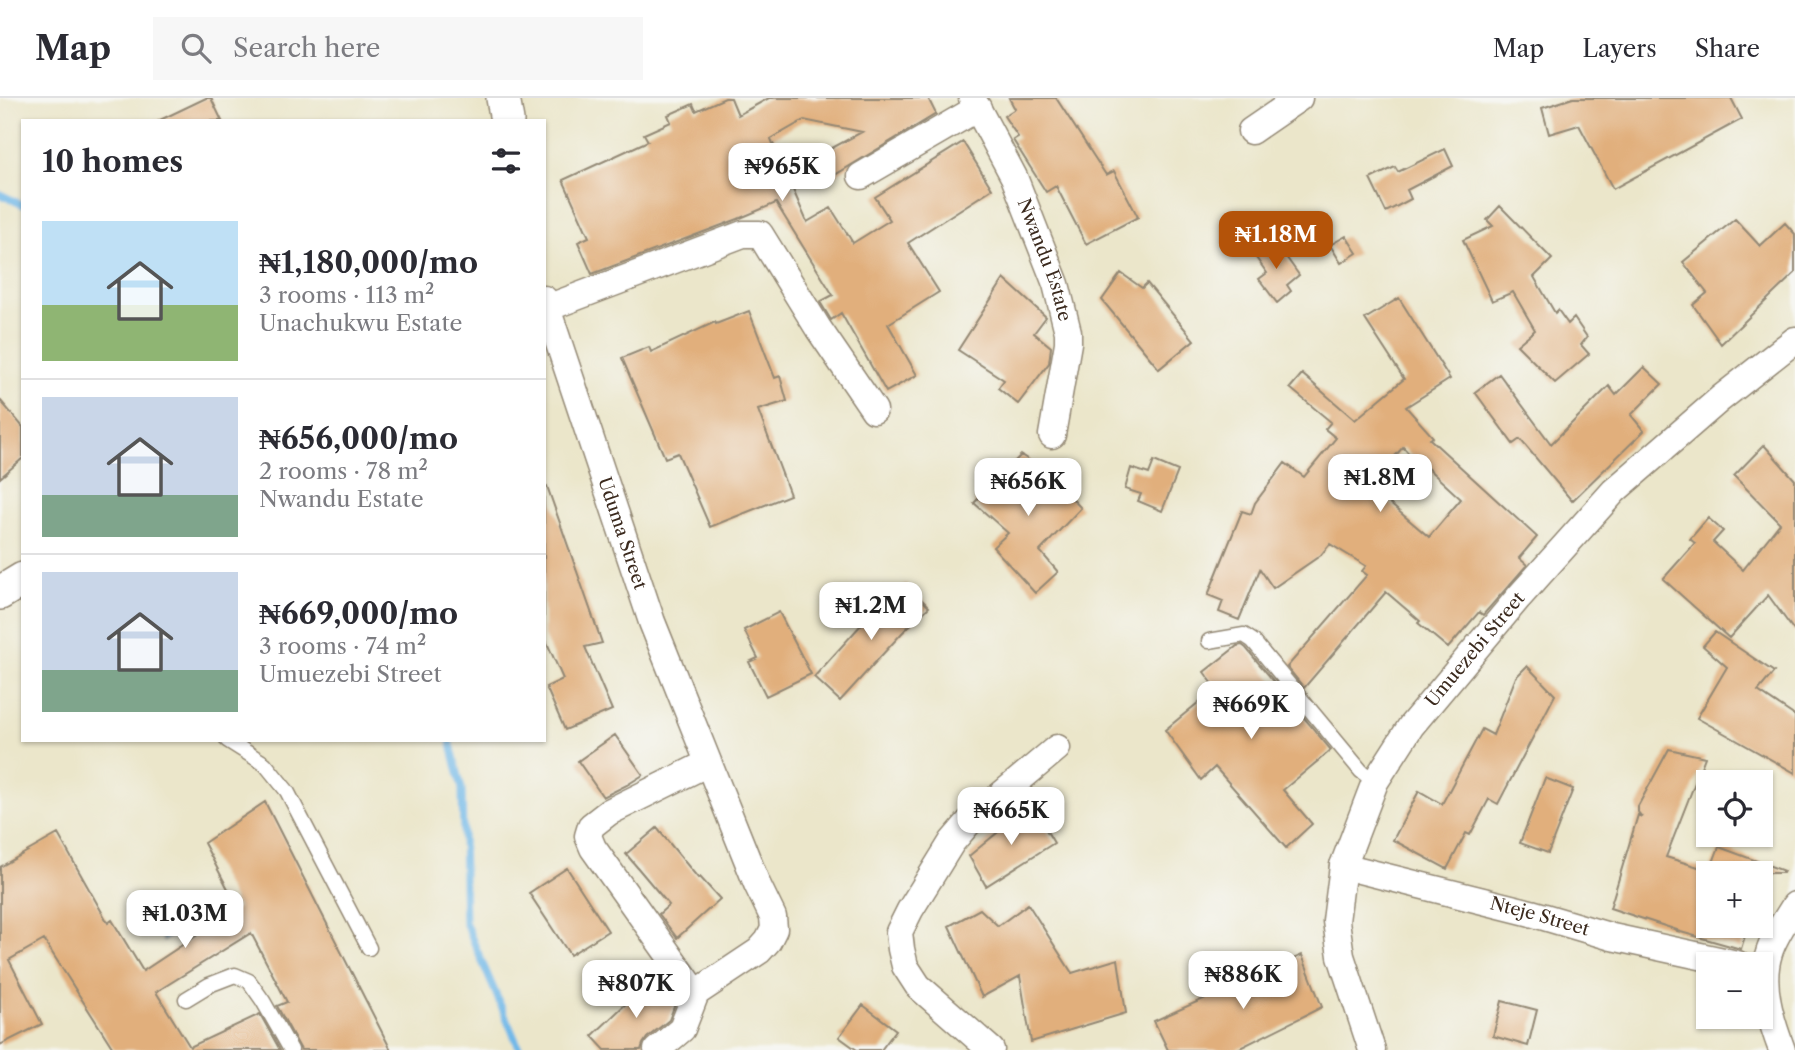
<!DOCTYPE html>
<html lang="en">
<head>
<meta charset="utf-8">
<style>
	:root { --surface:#fff; --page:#f7f7f7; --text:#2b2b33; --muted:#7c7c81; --line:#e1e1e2; --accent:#b45309 }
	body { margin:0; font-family:"Libre Caslon Text",serif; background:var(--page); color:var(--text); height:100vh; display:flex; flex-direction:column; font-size:26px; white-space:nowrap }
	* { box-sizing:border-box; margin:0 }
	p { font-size:23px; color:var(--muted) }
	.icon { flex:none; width:38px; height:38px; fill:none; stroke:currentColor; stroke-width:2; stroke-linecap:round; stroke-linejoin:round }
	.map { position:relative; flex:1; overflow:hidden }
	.panel { position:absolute; left:21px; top:21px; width:525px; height:623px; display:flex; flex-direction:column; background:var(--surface); border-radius:0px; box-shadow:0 2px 5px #0004 }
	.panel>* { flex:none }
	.buttons { position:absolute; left:1696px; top:672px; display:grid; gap:14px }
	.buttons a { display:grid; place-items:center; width:77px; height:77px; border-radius:0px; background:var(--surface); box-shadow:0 2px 5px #0004; font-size:35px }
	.price { position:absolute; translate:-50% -60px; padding:0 16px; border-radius:14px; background:#fff; color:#222; font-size:23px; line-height:46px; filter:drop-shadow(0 2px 4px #0008) }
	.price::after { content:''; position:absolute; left:50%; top:42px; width:21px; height:16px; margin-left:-10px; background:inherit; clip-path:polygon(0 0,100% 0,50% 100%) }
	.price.active { background:var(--accent); color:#fff }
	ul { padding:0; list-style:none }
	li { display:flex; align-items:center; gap:21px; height:175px; padding:0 21px }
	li+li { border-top:2px solid var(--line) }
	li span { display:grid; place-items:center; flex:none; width:196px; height:140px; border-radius:0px; color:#555 }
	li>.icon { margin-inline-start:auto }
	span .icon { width:84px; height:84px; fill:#fffc; stroke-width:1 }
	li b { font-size:30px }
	h2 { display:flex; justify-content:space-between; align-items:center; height:84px; padding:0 21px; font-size:30px }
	header { display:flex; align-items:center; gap:42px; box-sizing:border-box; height:98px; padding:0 35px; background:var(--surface); border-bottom:2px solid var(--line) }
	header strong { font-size:33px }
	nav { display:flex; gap:38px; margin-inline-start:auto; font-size:24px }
	.search { width:490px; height:63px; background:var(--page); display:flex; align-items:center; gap:18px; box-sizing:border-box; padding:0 24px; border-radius:0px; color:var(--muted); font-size:26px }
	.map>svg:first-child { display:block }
	.water { fill:#70b8e8; stroke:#567183; stroke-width:2 }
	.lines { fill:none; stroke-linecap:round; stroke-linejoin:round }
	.stream { stroke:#70b8e8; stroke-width:7 }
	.building { fill:#e1af7b; fill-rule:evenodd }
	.service-casing { stroke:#938874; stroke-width:17 }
	.minor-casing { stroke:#938874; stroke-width:29 }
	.tertiary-casing { stroke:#938874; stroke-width:36 }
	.service { stroke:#fff; stroke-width:14 }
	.minor { stroke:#fff; stroke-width:26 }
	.tertiary { stroke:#fff; stroke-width:33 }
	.labels { text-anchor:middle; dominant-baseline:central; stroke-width:5; stroke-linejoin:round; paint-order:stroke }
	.street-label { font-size:18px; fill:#3b2a1e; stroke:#f6f6f2 }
</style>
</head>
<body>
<header>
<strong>Map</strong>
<div class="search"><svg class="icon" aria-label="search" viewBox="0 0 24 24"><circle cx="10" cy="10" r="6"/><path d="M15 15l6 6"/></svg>Search here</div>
<nav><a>Map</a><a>Layers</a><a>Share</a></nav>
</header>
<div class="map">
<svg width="1795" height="952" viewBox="0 0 1795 952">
	<rect width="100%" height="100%" fill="#f6f6f2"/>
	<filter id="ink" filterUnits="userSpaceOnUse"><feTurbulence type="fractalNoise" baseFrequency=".0143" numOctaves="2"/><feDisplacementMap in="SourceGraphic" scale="14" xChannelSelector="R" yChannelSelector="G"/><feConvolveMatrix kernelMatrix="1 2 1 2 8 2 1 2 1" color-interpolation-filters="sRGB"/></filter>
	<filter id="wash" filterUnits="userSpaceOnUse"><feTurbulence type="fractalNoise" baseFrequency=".00686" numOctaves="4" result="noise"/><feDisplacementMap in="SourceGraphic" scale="28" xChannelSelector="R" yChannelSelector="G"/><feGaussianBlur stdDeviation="1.57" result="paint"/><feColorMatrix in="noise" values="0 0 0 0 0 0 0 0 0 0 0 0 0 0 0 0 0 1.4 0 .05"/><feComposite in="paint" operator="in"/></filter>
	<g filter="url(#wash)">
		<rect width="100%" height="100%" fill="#ebe6ca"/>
		<path class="water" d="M187 803 196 822 163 843 154 819Z"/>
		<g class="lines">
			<path class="stream" d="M0 96 23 107
				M450 642 462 691 465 824 520 952"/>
		</g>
		<g id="blocks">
			<path class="building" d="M206 0H211L222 23H158Z
				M725 0H731L738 17 769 0H928L936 16 833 78 821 56 862 34 804 22 771 41 807 124 831 110 853 145 890 122 875 99 963 44 992 91 908 145 939 194 888 226 917 277 886 294 841 215 831 222 820 204 833 197 776 105 738 121 592 176 578 144 589 139 563 82 648 43 644 36 671 24 668 17 693 6 696 13Z
				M1009 0H1056L1106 77 1114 73 1138 119 1086 146 1056 88 1046 94 1013 42 1018 39 1004 18 1015 11Z
				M1573 0H1731L1742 21 1613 91 1579 27 1549 36 1542 10Z
				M1445 51 1453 68 1407 92 1411 101 1386 114 1370 81 1395 69 1398 74Z
				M1500 108 1552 161 1534 179 1555 215 1558 212 1568 226 1574 220 1587 239 1581 247 1589 256 1555 285 1517 247 1535 232 1513 194 1492 203 1463 142 1493 128 1487 122Z
				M1735 121 1760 148 1785 125 1795 136V175L1721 246 1693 207 1707 195 1683 164Z
				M1346 138 1357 155 1341 165 1330 147Z
				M1274 142 1299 177 1287 187 1291 193 1277 205 1259 181 1267 175 1254 157Z
				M1121 175 1142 190 1147 185 1194 242 1159 271 1102 202Z
				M1004 181 1046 219 1034 235 1051 249 1049 265 1018 306 998 290 1004 282 958 252Z
				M1399 200 1450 281 1406 309 1433 339 1430 341 1537 439 1519 460 1527 467 1483 517 1479 514 1448 550 1418 525 1420 523 1386 494 1304 590 1287 569 1367 477 1362 473 1366 468 1330 446 1321 457 1273 490 1260 471 1239 522 1219 514 1223 503 1208 497 1242 413 1251 416 1255 405 1285 365 1304 379 1336 340 1325 331 1331 324 1290 290 1302 276 1355 322 1404 281 1365 221ZM1403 349 1411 358 1412 356 1461 401 1429 439 1369 388Z
				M749 213 775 280 780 278 787 303 758 312 790 397 710 429 678 355 665 360 622 260 649 249 651 254 715 224 716 226Z
				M1644 269 1662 286 1631 317 1644 333 1572 403 1520 341 1513 346 1475 294 1499 276 1551 346 1609 288 1616 297Z
				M0 302 23 329V360L0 380Z
				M1764 347 1795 382V534L1768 497 1729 540 1663 481 1695 445 1690 441 1708 420 1723 433 1713 444 1743 472 1780 425 1734 378Z
				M1021 357 1048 375 1081 410 1040 453 1058 474 1035 495 993 449 1008 435 974 405Z
				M1154 363 1178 373 1162 413 1138 403 1141 396 1125 391 1131 370 1149 376Z
				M547 388 602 545 585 549 612 612 565 632 546 589 563 581 544 538V389Z
				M906 486 929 509 902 535 840 603 814 579 870 517 872 519Z
				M779 514 811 576 766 598 749 564 758 560 744 532Z
				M1715 534 1774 574 1758 593 1795 618V675L1697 620 1727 569 1703 548Z
				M1242 547 1246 550 1331 652 1283 692 1312 726 1286 750 1215 669 1201 682 1165 632 1216 590 1204 574 1237 548Z
				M1527 568 1555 597 1498 706 1489 701 1470 737 1466 735 1447 771 1393 742 1419 693 1442 706 1482 631 1493 637 1516 579Z
				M615 637 643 677 627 687 603 699 578 663Z
				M1669 651 1705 659 1666 759 1708 772V828H1748L1741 851 1677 833V832L1610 810 1638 717 1642 719 1638 714V708Z
				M1545 680 1573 691 1548 755 1520 745Z
				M265 704 391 952H301L277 908 287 904 251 835 156 894 190 949 260 916 280 952H114L44 842 9 862 42 926 0 947V769L58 736 108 825 112 822 143 873 238 810 204 745Z
				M1031 707 1054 745 986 788 969 758Z
				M657 730 698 780 700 779 720 801 677 840 659 816 669 807 626 756Z
				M1719 749 1784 773 1783 775H1709Z
				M567 770 608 833 570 857 529 795Z
				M1028 806 1072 875 1118 861 1126 915 1031 944 1020 878 982 899 949 828 980 811 998 828Z
				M1302 857 1322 909 1236 952H1168L1154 923Z
				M652 881 675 906 669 922 647 940 643 946 641 952H605L592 938Z
				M1502 903 1537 912 1528 948 1493 938Z
				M863 907 896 932 881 952H857L839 939Z"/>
		</g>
	</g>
	<g filter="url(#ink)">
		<use href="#blocks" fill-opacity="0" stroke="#938874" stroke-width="2"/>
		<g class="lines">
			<defs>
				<path id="service" d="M1209 543 1244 537 1253 543 1361 673 1375 684
					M227 642 265 666 287 693 369 850
					M186 901 209 887 235 877 249 883 263 903 291 952"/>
				<g id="minor">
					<path id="s1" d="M972 0 1014 79 1056 186 1068 234V245L1052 337"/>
					<path d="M1251 33 1299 0"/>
					<path d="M861 78 978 10"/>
					<path id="s2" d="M544 201 652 524 757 786 773 819 774 831 768 843 759 853 696 895 682 931 657 952"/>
					<path d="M547 210 743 136H760L818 230 874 312"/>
					<path id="s3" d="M1343 768 1531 815 1612 839 1737 866"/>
					<path d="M696 895 593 750 588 738 591 728 609 714 708 665"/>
					<path d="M991 952 918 888 905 868 901 851 899 834 910 812 952 744 970 723 1057 650"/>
					<path id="s4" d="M1372 952 1341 858 1336 823 1343 768 1375 684 1411 628 1518 500 1614 393 1720 301 1795 242"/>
					<path d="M1782 952C1771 923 1759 886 1769 855 1774 838 1786 822 1795 807"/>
				</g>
				<path id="tertiary" d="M503 0 507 23
					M0 495 23 481"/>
			</defs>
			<use href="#service" class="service-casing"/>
			<use href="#minor" class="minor-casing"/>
			<use href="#tertiary" class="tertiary-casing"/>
			<use href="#service" class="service"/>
			<use href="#minor" class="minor"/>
			<use href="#tertiary" class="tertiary"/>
		</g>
	</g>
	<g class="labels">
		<g class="street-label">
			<text stroke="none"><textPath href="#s1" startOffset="178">Nwandu Estate</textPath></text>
			<text stroke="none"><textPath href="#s2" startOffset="247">Uduma Street</textPath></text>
			<text stroke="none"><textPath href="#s4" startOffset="446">Umuezebi Street</textPath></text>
			<text stroke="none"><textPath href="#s3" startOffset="203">Nteje Street</textPath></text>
		</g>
	</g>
</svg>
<div class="buttons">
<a><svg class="icon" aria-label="locate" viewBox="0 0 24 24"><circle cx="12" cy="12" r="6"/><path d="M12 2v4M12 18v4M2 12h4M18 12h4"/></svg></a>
<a>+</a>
<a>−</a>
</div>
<b class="price" style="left:782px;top:105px">₦965K</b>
<b class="price active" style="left:1276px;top:173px">₦1.18M</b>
<b class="price" style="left:1380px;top:416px">₦1.8M</b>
<b class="price" style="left:1028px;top:420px">₦656K</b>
<b class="price" style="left:871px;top:544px">₦1.2M</b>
<b class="price" style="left:1251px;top:643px">₦669K</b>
<b class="price" style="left:1011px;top:749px">₦665K</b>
<b class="price" style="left:185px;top:852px">₦1.03M</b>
<b class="price" style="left:1243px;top:913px">₦886K</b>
<b class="price" style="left:636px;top:922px">₦807K</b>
<section class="panel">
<h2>10 homes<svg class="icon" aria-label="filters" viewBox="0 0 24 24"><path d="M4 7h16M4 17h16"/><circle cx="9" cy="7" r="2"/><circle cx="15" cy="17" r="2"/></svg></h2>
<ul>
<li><span style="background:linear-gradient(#bfe0f5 60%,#8fb573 0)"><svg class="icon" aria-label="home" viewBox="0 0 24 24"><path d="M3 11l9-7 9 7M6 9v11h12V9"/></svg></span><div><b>₦1,180,000/mo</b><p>3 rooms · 113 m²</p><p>Unachukwu Estate</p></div></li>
<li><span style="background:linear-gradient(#c9d6e8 70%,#7fa58c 0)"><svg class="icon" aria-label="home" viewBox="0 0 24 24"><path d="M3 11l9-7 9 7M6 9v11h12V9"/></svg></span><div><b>₦656,000/mo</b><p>2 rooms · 78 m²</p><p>Nwandu Estate</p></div></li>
<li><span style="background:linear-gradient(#c9d6e8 70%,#7fa58c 0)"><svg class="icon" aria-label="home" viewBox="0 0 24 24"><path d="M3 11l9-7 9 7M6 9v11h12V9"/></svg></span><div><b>₦669,000/mo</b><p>3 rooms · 74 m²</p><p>Umuezebi Street</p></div></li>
</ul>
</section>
</div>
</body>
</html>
